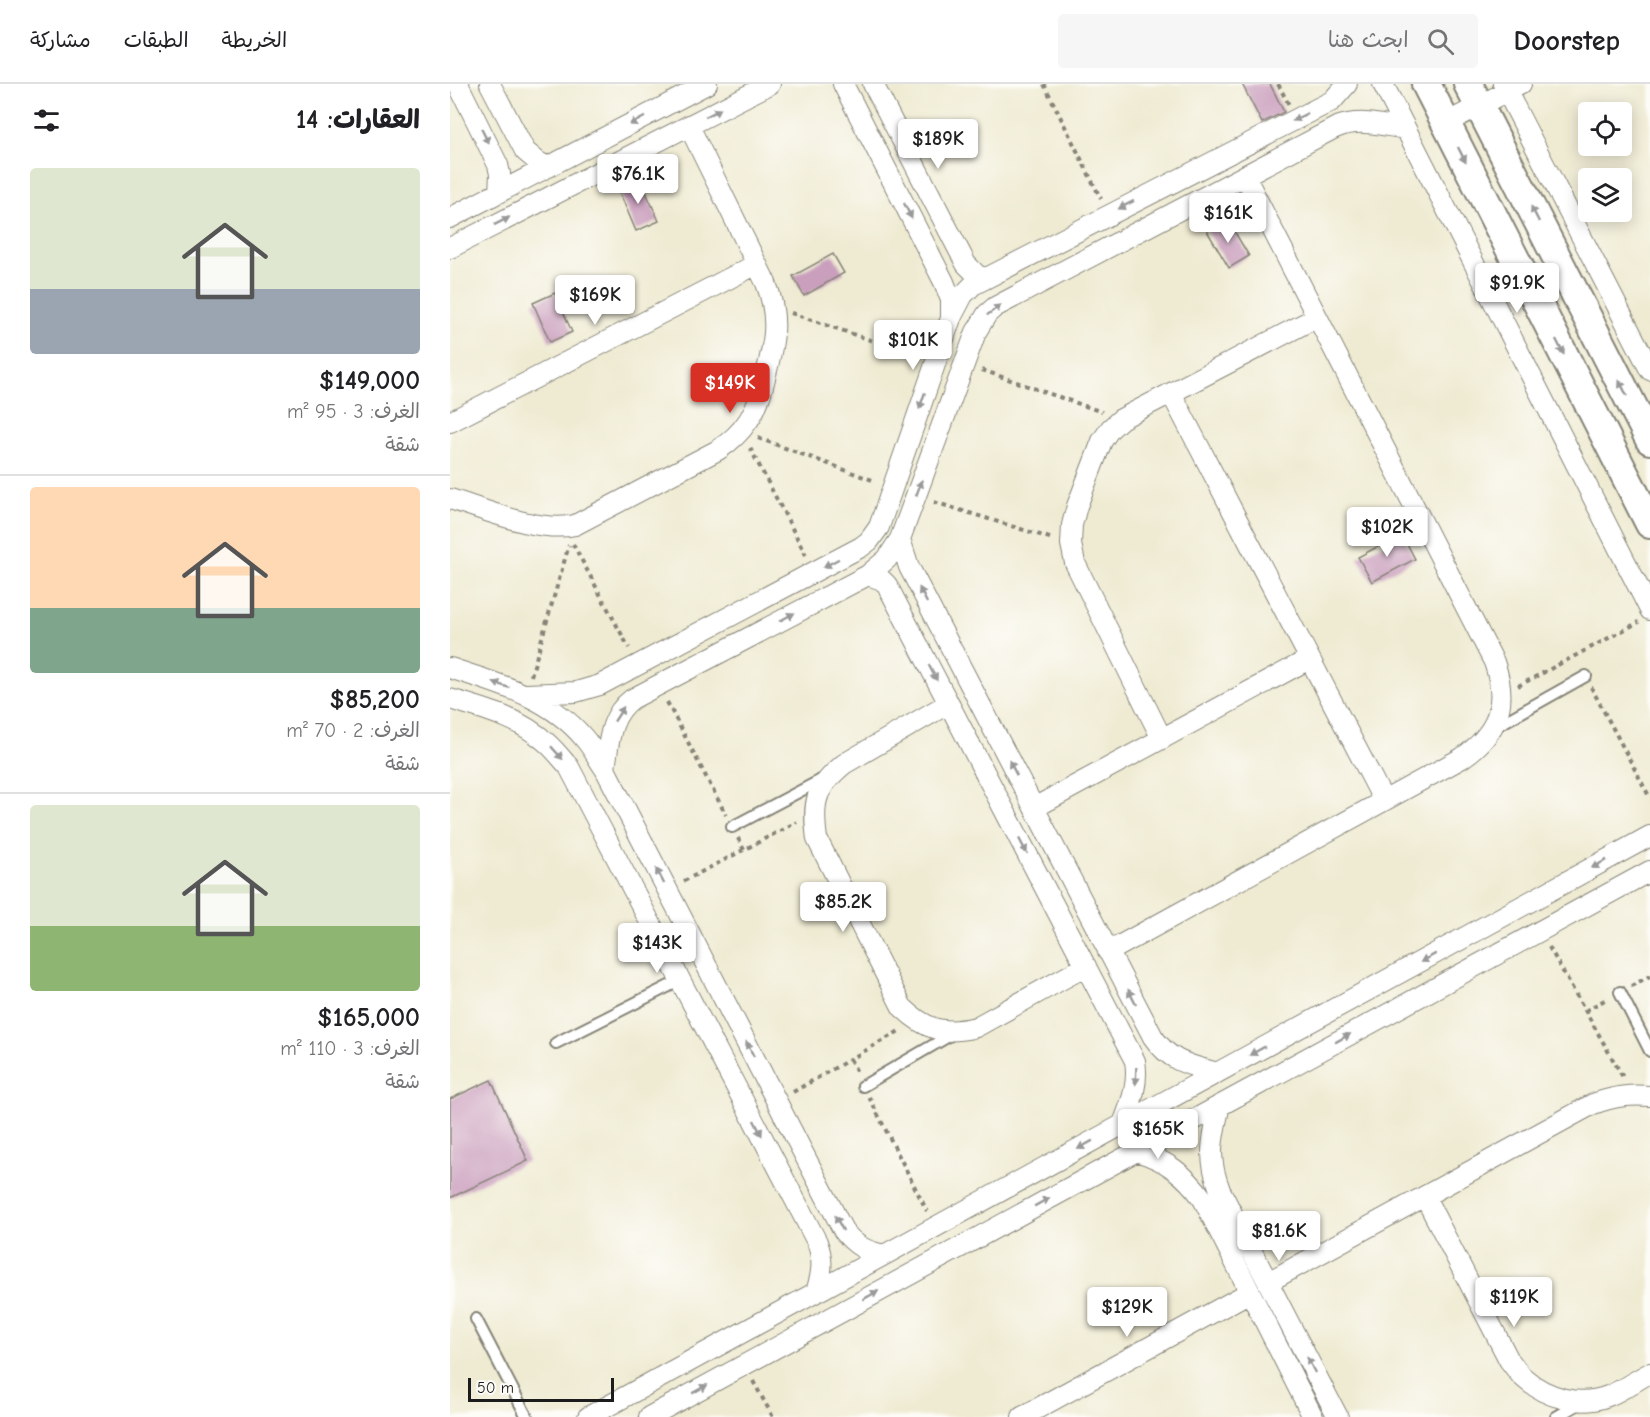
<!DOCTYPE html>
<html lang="ar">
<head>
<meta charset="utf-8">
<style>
	:root { --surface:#fff; --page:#f6f6f6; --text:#202124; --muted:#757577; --line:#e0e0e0; --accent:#d93025 }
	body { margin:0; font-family:"Comic Neue","Playpen Sans Arabic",sans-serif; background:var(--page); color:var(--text); direction:rtl; height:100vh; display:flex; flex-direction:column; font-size:22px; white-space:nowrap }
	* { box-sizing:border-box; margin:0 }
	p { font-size:20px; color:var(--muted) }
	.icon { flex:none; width:33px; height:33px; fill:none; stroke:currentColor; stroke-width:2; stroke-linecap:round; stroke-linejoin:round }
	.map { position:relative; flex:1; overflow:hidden; direction:ltr }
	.panel { display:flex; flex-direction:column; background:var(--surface); width:450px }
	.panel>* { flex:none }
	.controls { position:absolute; left:1128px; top:18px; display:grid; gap:12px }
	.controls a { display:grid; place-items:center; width:54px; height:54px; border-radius:6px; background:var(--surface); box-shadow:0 3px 15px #0003; font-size:30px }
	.scale { position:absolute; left:18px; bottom:15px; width:146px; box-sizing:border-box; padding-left:6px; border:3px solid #1c1c1c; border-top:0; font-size:16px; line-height:21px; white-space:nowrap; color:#1c1c1c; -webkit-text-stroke:4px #fdfcf7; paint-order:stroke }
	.price { position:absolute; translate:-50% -51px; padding:0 14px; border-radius:6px; background:#fff; color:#222; font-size:20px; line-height:39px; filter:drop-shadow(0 2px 3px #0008) }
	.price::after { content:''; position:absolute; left:50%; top:36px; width:18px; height:14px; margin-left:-9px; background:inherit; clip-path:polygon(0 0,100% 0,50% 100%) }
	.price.on { background:var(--accent); color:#fff }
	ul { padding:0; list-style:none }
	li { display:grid; align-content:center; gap:12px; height:318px; padding:0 30px }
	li+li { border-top:2px solid var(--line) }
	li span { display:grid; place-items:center; height:186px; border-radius:6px; color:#555 }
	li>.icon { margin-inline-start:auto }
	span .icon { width:108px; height:108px; fill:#fffc; stroke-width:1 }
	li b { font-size:26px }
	h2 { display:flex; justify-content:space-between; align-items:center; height:72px; padding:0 30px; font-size:26px }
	header { display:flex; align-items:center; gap:36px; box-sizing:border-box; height:84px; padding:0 30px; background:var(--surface); border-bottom:2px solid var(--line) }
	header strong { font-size:28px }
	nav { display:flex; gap:33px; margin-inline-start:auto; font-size:21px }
	.search { width:420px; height:54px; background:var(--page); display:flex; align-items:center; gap:15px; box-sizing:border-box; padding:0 21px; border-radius:6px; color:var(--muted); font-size:22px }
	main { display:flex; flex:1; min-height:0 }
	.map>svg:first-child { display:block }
	.building { fill:#ca9fbe }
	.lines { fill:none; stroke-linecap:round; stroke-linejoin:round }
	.lane-casing { stroke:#868478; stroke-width:14 }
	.street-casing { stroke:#868478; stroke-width:22 }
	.secondary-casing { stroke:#868478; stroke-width:32 }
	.path { stroke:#868478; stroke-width:4; stroke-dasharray:4.5 4.5; stroke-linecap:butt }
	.lane { stroke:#fff; stroke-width:10 }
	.street { stroke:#fff; stroke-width:20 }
	.secondary { stroke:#fff; stroke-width:28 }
	.oneway { fill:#999 }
</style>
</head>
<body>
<header>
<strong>Doorstep</strong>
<div class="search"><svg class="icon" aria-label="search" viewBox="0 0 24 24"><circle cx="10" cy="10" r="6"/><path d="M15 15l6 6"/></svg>ابحث هنا</div>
<nav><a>الخريطة</a><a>الطبقات</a><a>مشاركة</a></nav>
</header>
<main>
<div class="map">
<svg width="1200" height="1333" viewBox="0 0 1200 1333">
	<rect width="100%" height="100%" fill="#fdfcf7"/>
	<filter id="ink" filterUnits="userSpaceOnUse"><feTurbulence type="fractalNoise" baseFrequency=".0167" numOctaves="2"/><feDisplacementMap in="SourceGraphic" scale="12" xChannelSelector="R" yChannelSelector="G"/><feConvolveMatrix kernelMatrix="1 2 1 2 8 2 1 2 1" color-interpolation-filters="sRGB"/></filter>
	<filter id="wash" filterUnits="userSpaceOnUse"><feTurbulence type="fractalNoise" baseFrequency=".008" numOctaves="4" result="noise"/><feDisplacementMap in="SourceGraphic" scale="24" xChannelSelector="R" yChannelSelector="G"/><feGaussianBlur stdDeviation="1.35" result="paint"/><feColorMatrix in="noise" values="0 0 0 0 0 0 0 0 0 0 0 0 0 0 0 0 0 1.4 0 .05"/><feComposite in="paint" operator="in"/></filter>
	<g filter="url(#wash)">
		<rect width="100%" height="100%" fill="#efebd3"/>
		<g id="blocks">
			<path class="building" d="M792 0H820L834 28 812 39Z
				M190 95 209 137 186 147 168 105Z
				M777 135 799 172 779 184 757 147Z
				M383 170 394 189 354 212 343 192Z
				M105 209 122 248 100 258 83 219Z
				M952 450 965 475 922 498 908 473Z
				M41 996 78 1077 0 1114V1015Z"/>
		</g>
	</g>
	<g filter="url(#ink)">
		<use href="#blocks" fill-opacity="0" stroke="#868478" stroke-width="1.5"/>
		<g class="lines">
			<defs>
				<path id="lane" d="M1045 643 1136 592
					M282 743 375 694
					M1170 908 1200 967
					M106 959 231 896
					M413 1002 504 949
					M26 1235 77 1333
					M1106 1333 1132 1318"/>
				<path id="street" d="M8 0 48 81 50 90 49 109
					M40 0 75 67 88 78 99 83
					M393 0 494 198 501 216V233
					M423 0 516 180 527 191 534 194
					M933 0 1200 526
					M1053 0 1200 286
					M996 39 1071 0
					M0 134 257 0
					M0 164 320 0
					M721 309 934 717
					M0 338 307 180
					M0 415C36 426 89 449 125 441L268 366C280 358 290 349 298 337 307 324 311 310 315 294 324 259 330 235 316 199L239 42
					M450 455 459 483 703 953C720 978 739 981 767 989
					M418 491 432 496 437 501 685 977C689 1000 681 1019 673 1040
					M0 584C49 600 100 613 134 654 142 663 148 675 155 685L393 1146C405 1162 416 1167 434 1171
					M76 610 126 608 150 601 411 463 419 457 429 443 501 234 513 211 523 201 872 22 882 17 897 0
					M0 615C34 625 70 634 97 659 105 666 112 675 119 683L367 1158C374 1176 372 1190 366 1208
					M499 619 394 680C365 704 362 718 367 755L452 923C476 946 493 951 526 943L636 882
					M712 655 625 479 621 460 622 441 627 422 652 357 660 345 671 335 867 233
					M155 685C159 659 159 632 182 615L418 491 437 475 450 455 526 248 537 230 545 223 885 44C909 34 931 41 956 45
					M584 724 859 575
					M658 868 1012 674C1048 649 1059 620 1044 578L795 92
					M770 1021C762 1056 757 1072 770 1106L888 1333
					M686 1067C716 1076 735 1090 753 1115L863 1333
					M975 1113 1059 1276C1064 1282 1068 1289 1074 1294 1096 1314 1130 1323 1158 1312 1173 1306 1186 1296 1200 1289
					M818 1198 1143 1020C1163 1013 1179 1010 1200 1012
					M138 1333 1200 752
					M199 1333 1200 787
					M572 1333 800 1208"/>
				<path id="secondary" d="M976 0 1200 440
					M1018 0 1200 356"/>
			</defs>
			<use href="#lane" class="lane-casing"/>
			<use href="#street" class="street-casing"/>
			<use href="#secondary" class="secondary-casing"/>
			<path class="path" d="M594 0 651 115
				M828 0 839 21
				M341 229 470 273
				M532 286 652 328
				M308 354 425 397
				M300 364 356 471
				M484 418 603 455
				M123 460 179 564
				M81 592 119 461
				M1068 602 1189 538
				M1141 603 1200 714
				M217 618 276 731
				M288 754 294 766
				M234 797 347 738
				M1099 863 1174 995
				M1181 902 1200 892
				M1135 927 1158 914
				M400 975 408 990
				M343 1008 451 946
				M419 1013 477 1127
				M303 1297 323 1333"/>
			<use href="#lane" class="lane"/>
			<use href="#street" class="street"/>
			<use href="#secondary" class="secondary"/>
		</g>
		<defs><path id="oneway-solid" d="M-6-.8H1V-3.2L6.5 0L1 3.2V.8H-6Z" transform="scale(1.5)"/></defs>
		<g class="oneway">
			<use href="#oneway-solid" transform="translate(263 29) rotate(-27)"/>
			<use href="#oneway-solid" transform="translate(850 33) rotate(153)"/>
			<use href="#oneway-solid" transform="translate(187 37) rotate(152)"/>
			<use href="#oneway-solid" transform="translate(35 52) rotate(63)"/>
			<use href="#oneway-solid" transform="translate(1012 71) rotate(63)"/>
			<use href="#oneway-solid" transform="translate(676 121) rotate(153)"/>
			<use href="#oneway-solid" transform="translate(458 127) rotate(63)"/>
			<use href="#oneway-solid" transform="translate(1085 130) rotate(-117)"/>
			<use href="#oneway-solid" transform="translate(52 137) rotate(-27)"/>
			<use href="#oneway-solid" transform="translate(544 226) rotate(-37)"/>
			<use href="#oneway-solid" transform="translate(1110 263) rotate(63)"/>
			<use href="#oneway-solid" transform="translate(1173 304) rotate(-117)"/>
			<use href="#oneway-solid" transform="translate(472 317) rotate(109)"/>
			<use href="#oneway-solid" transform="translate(469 404) rotate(-70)"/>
			<use href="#oneway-solid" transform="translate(381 479) rotate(152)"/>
			<use href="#oneway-solid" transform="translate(473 511) rotate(-117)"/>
			<use href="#oneway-solid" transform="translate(337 533) rotate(-28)"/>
			<use href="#oneway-solid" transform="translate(483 589) rotate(62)"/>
			<use href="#oneway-solid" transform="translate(51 601) rotate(-161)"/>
			<use href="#oneway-solid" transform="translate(169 630) rotate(-57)"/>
			<use href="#oneway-solid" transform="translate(107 669) rotate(48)"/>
			<use href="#oneway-solid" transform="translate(563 684) rotate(-117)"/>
			<use href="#oneway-solid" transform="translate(573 762) rotate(62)"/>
			<use href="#oneway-solid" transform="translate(1149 780) rotate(151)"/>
			<use href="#oneway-solid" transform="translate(210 792) rotate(-118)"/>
			<use href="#oneway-solid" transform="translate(978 874) rotate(151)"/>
			<use href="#oneway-solid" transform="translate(682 913) rotate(-117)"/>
			<use href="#oneway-solid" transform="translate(893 954) rotate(-29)"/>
			<use href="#oneway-solid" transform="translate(300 965) rotate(-117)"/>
			<use href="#oneway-solid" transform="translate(807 967) rotate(151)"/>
			<use href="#oneway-solid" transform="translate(686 992) rotate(92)"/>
			<use href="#oneway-solid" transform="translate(308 1044) rotate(63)"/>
			<use href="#oneway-solid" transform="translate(635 1061) rotate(151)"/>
			<use href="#oneway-solid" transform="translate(592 1118) rotate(-29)"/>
			<use href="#oneway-solid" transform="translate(389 1139) rotate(-118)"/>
			<use href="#oneway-solid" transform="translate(421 1211) rotate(-29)"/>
			<use href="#oneway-solid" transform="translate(861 1281) rotate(-117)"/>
			<use href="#oneway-solid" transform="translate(250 1305) rotate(-29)"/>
		</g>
	</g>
</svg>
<div class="controls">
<a><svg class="icon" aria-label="locate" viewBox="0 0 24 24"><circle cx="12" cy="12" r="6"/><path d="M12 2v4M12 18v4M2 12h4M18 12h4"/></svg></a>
<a><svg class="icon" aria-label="layers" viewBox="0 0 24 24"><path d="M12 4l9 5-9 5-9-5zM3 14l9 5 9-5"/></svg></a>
</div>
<div class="scale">50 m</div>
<b class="price" style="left:488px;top:86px">$189K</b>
<b class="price" style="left:188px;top:121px">$76.1K</b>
<b class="price" style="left:778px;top:160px">$161K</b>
<b class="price" style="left:1067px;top:230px">$91.9K</b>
<b class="price" style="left:145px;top:242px">$169K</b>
<b class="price" style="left:463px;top:287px">$101K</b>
<b class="price on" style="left:280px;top:330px">$149K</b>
<b class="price" style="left:937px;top:474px">$102K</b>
<b class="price" style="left:393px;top:849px">$85.2K</b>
<b class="price" style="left:207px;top:890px">$143K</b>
<b class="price" style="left:708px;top:1076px">$165K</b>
<b class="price" style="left:829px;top:1178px">$81.6K</b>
<b class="price" style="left:1064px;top:1244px">$119K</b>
<b class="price" style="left:677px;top:1254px">$129K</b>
</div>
<section class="panel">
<h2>العقارات: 14<svg class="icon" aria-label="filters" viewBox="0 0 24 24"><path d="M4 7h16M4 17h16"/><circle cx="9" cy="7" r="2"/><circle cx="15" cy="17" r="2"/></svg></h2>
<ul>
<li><span style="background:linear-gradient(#dfe7d0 65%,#9aa5b1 0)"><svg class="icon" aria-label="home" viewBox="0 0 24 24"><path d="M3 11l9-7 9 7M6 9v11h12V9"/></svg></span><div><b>$149,000</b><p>الغرف: 3 · 95 m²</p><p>شقة</p></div></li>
<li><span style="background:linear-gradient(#ffd9b3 65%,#7fa58c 0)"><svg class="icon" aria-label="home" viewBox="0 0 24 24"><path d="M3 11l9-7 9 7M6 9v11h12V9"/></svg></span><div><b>$85,200</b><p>الغرف: 2 · 70 m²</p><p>شقة</p></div></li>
<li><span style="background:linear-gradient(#dfe7d0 65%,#8fb573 0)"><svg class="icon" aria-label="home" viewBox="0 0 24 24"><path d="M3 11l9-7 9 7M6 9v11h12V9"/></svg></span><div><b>$165,000</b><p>الغرف: 3 · 110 m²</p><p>شقة</p></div></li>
</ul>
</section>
</main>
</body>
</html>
